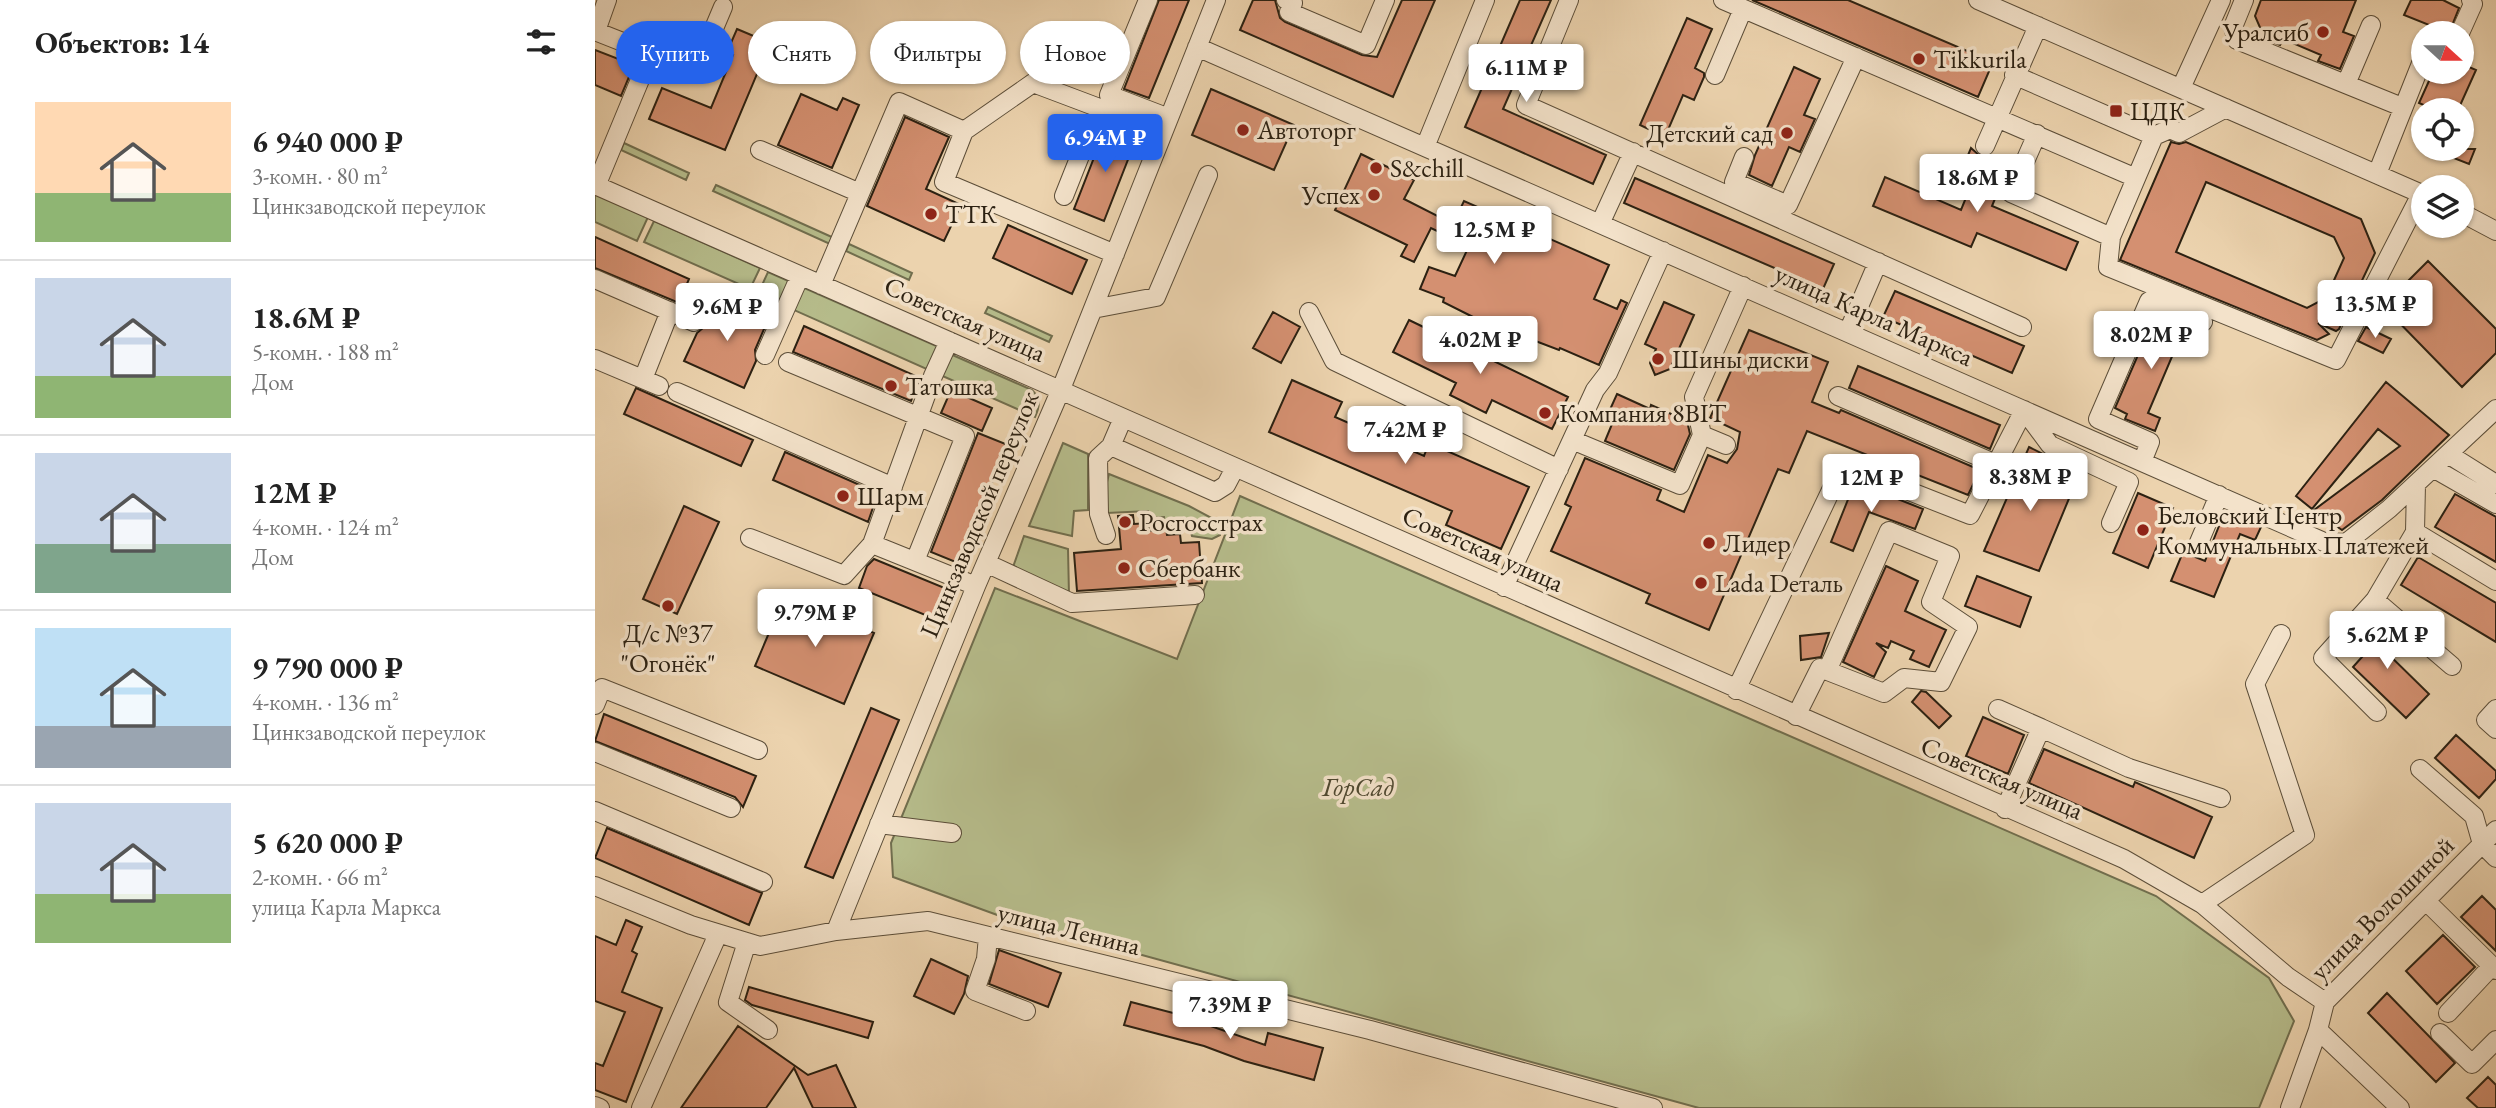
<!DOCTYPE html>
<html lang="ru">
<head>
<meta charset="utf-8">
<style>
	:root { --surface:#fff; --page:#f2f2f2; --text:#222; --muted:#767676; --line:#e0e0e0; --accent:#2563eb }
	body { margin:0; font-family:"EB Garamond",serif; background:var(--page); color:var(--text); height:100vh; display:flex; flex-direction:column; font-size:26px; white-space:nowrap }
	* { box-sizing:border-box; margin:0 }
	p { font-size:23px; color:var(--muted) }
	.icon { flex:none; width:38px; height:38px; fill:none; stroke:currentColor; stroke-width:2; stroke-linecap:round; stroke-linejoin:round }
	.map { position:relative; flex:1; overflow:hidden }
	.drawer { display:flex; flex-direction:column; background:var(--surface); width:595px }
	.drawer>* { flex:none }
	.top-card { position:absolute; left:21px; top:21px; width:665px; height:63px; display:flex; gap:14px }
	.needle { width:46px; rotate:111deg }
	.controls { position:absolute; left:1816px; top:21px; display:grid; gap:14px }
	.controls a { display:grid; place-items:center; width:63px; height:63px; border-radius:50%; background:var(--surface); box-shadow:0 2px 5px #0004; font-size:35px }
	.price { position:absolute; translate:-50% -60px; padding:0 16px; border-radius:7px; background:#fff; color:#222; font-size:23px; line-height:46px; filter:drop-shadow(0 2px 4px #0008) }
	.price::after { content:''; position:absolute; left:50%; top:42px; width:21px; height:16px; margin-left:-10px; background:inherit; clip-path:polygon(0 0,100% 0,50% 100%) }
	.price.active { background:var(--accent); color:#fff }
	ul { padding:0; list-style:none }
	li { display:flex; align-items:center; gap:21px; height:175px; padding:0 35px }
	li+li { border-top:2px solid var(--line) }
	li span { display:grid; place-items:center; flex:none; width:196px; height:140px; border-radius:0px; color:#555 }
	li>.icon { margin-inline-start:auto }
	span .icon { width:84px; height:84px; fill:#fffc; stroke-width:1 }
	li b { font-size:30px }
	h2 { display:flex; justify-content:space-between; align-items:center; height:84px; padding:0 35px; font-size:30px }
	.chip { padding:0 24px; border-radius:32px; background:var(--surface); box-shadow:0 2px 5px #0004; font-size:24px; line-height:63px }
	.chip.active { background:var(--accent); color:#fff }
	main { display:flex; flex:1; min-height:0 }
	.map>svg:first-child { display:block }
	.green { fill:#b6bc8b; stroke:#716e4e; stroke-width:2 }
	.building { fill:#d49071; stroke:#2c2112; stroke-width:2; fill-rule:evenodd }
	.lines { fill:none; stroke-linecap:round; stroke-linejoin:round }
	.minor-casing { stroke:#5c4e39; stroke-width:20 }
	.minor { stroke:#f3e2ca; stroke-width:18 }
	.poi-dot { fill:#8f2418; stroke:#f3e2ca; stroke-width:2.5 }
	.labels { text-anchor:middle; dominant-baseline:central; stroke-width:7; stroke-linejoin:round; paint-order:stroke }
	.poi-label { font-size:26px; fill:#2c2112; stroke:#f3e2ca; text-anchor:start }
	.street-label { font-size:26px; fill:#2c2112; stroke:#f3e2ca }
	.park-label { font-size:26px; font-style:italic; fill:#4e4830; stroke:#f3e2ca }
</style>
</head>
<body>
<main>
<section class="drawer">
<h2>Объектов: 14<svg class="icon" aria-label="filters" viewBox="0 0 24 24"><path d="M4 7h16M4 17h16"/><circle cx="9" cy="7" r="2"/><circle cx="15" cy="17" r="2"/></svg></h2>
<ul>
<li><span style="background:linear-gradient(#ffd9b3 65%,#8fb573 0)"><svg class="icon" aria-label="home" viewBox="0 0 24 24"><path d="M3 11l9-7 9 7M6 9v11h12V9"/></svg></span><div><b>6 940 000 ₽</b><p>3-комн. · 80 m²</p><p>Цинкзаводской переулок</p></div></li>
<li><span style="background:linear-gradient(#c9d6e8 70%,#8fb573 0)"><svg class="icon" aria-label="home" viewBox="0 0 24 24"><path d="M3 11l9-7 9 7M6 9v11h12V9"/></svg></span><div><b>18.6M ₽</b><p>5-комн. · 188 m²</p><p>Дом</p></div></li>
<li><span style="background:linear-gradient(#c9d6e8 65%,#7fa58c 0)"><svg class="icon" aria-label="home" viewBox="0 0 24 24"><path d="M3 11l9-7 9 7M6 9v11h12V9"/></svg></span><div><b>12M ₽</b><p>4-комн. · 124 m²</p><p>Дом</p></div></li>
<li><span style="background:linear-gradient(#bfe0f5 70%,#9aa5b1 0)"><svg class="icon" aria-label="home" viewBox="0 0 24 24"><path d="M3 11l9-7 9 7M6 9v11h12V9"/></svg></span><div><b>9 790 000 ₽</b><p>4-комн. · 136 m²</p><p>Цинкзаводской переулок</p></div></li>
<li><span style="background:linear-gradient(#c9d6e8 65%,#8fb573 0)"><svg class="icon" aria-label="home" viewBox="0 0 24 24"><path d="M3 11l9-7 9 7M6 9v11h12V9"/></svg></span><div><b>5 620 000 ₽</b><p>2-комн. · 66 m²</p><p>улица Карла Маркса</p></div></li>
</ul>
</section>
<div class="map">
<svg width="1901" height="1108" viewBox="0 0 1901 1108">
	<rect width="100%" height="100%" fill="#ecd3ae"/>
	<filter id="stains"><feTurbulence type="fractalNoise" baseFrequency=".00286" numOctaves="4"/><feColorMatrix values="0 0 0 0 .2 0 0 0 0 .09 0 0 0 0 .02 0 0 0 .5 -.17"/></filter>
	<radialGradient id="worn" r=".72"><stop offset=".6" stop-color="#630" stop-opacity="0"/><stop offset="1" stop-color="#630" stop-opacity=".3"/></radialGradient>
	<path class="green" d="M29 143 94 173 91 180 26 150Z
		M121 185 239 238 235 244 118 191Z
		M0 193 53 217 42 241 0 222Z
		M59 221 165 268 155 289 49 242Z
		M254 244 317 273 314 280 251 251Z
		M173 272 346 348 336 371 163 294Z
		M393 307 457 336 454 342 390 313Z
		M353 353 437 390C446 399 445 406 440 417L343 374Z
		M468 443 493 454V510L479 511 477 536 434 526Z
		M514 474 594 506 626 523 625 535 617 539 597 536 595 529 582 531 580 525H570L569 517 555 518 553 511 512 513 510 490Z
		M645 496 1561 896 1674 978 1699 1021 1664 1108H1104L405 916 298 877 296 843 400 588 582 659Z
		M429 536 473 549 474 595 418 567Z"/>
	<path class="building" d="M564 0H594L554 98 529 89Z
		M658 0H680L685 18 690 22 767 55 782 57 807 0H840L798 97 645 30Z
		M925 0H956L908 109 1011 155 998 184 870 127Z
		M1157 0H1253L1398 62 1383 97Z
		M1666 0H1761L1748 32 1759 36 1745 69 1723 61 1726 55 1688 39 1685 45 1670 39 1660 16Z
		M1816 0H1848L1864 8 1854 33 1809 15Z
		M1092 18 1117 29 1100 68 1109 73V77L1099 100 1088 95 1070 137 1045 125Z
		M142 29 175 43 130 150 54 119 67 88 116 108 138 55 132 52Z
		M0 50 39 65 26 96 0 85Z
		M1867 64 1881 70 1863 110H1840L1824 103 1838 72H1867Z
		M1199 67 1225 79 1209 115 1220 119 1205 152 1194 147 1177 186 1154 175 1160 155Z
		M616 89 699 125 679 170 597 135Z
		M206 94 242 110 248 98 264 105 237 168 183 145Z
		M310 117 354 137 331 189 366 205 349 241 272 206Z
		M511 127 541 139 509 221 479 209Z
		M1576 142 1584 144 1591 142 1766 219 1780 253 1744 329 1741 331 1723 323 1734 334 1722 340 1525 260ZM1611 182 1739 237 1749 258 1731 298 1712 308 1581 252Z
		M1376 148 1386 157 1395 156 1414 164 1397 206 1483 242 1471 270 1382 233 1376 247 1278 206 1290 177 1366 210 1377 183 1364 177Z
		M1836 149H1880L1874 164Z
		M766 154 819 180 809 199 858 224 869 201 1014 265 999 299 1022 309 1026 300 1032 303 1004 365 965 348 964 350 878 317 848 302 849 298 825 289 834 267 860 276 874 246 836 228 819 262 806 256 812 245 740 210Z
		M1040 178 1239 264 1228 289 1029 203Z
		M413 225 492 260 477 294 398 258Z
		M0 237 94 279 84 303 0 268Z
		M1833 261 1901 329V353L1867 387 1788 306Z
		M1300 291 1429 346 1417 373 1288 317Z
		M117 297 172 322 160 350 161 361 149 388 89 361 102 333 109 327V317Z
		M1069 302 1099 315 1075 369 1060 375 1055 363 1061 349 1050 344Z
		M678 312 705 327 686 363 658 348Z
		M1559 318 1602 332 1597 345 1584 340 1553 413 1565 418 1560 431 1530 419 1532 414 1520 408Z
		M814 320 973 397 957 429 897 400 891 413 855 395 861 383 798 352Z
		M209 326 325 378 316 401 198 352Z
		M1771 327 1796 339 1788 353 1763 341Z
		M1154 330 1233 362 1217 402 1244 413 1246 410 1385 470 1373 495 1212 431 1194 473 1183 469 1114 630 1051 603 1055 594 956 551 976 507 970 504 990 458 1066 490 1062 500 1089 512 1113 455 1132 463 1142 449 1145 432 1115 418Z
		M1263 366 1405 425 1395 449 1254 388Z
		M697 380 747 402 740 417 829 456 834 443 934 487 906 549 851 525 857 511 674 432Z
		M1791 382 1854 435 1787 500 1747 530 1719 510 1805 446 1783 429 1717 509 1701 496Z
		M41 388 158 440 146 466 29 414Z
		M356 390 397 408 387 431 346 413Z
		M1022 394 1055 409 1056 405 1092 421 1095 434 1079 470 1010 441 1020 417 1013 414Z
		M383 433 413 445 363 563 336 552Z
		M1434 447 1456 458 1450 472 1480 484 1444 571 1389 551Z
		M190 452 283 493 273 522 178 480Z
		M1260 482 1328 509 1320 529 1274 512 1258 551 1236 542Z
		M1543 493 1578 508 1553 568 1518 553Z
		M1860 494 1901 517V562L1840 527Z
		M89 506 124 522 82 614 48 599Z
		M1630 511 1666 527 1660 540 1645 534 1619 597 1576 581 1588 552 1610 561Z
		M538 515 539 524 554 523V531L571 529 572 535 585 534 586 543 604 542 607 583 482 591 479 553 526 549 523 516Z
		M1823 557 1901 603V642L1806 585Z
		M279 559 352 589 340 619 264 588 272 566Z
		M1291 566 1323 581 1310 611 1351 630 1334 667 1315 659 1319 651 1296 641 1293 648 1281 643 1291 652 1279 677 1248 662Z
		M1382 576 1436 597 1425 627 1370 606Z
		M190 595 279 633 249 704 160 666Z
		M1781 620 1798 636 1787 648 1834 694 1811 718 1758 667 1767 657 1756 647Z
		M1234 633 1226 657 1206 660 1205 636Z
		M1326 691 1331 692 1356 716 1344 728 1317 702Z
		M276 708 304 720 238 878 210 867Z
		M9 714 161 776 148 807 140 797 0 741Z
		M1388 717 1429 735 1413 774 1371 756Z
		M1861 735 1901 771V779L1884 798 1840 758Z
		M1449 749 1538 787 1540 782 1617 817 1599 858 1434 783Z
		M12 828 167 893 154 925 0 858Z
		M1887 896 1901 910V951L1866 917Z
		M31 920 47 927 37 951 42 954 27 992 67 1008 31 1102 0 1090V1063L8 1066 30 1012 0 1001V936L21 945Z
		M1848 935 1880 967 1842 1004 1811 971Z
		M404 950 466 973 453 1007 394 984Z
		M336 959 373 976 369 994 359 1014 319 996Z
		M154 987 278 1022 273 1038 157 1005 150 1000Z
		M1792 993 1860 1063 1841 1082 1773 1013Z
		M536 1002 605 1020 604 1022 670 1045 673 1033 728 1048 719 1080 649 1061 609 1046 529 1025Z
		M143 1026 213 1075 241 1065 261 1108H218L199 1068 171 1108H86Z
		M1893 1077 1901 1085V1108H1883L1872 1098Z"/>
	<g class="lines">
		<defs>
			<path id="minor" d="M553 0 514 95 574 118
				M691 0 698 3 694 12 771 45 790 0
				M974 0 931 105 1427 327
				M1128 0 1541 178
				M1383 0 1829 195
				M1649 0 1638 27 1642 40 1807 107
				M0 31 101 71 128 7
				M1 31 12 0
				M1865 33 1878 4 1876 0
				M602 47 1729 542 1751 543 1794 509 1901 409
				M1120 75 1148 9
				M1419 75 1559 136 1516 237
				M1751 84 1776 25
				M1586 88 1626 0
				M1442 134 1416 193 1516 237 1513 267 1741 360 1826 194
				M1559 136 1575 129 1584 133 1631 108
				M1390 146 1443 26
				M830 147 890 0
				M165 150 265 193
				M1149 157 1139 182 1193 205 1261 57
				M1782 174 1829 56
				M0 185 1529 859 1607 904 1693 977 1730 1002
				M1 186 56 53
				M469 196 504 108
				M1867 213 1901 231
				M1005 224 1038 152
				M520 254 349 182 369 131 438 83 568 132
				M0 279 99 322
				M226 285 304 102 369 131
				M498 309 561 297 613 175
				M714 312 739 361 964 469
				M1253 332 1283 262
				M354 341 338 376 277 544 381 586
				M170 355 205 276
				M0 359 64 386
				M193 362 370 436 320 561
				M48 379 75 311
				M82 392 298 487
				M1243 396 1401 464
				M528 418 516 446 620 492 631 485 640 468
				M1107 435 1131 445
				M977 440 1085 485 1107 435 1099 397 1148 286
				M1853 454 1901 484
				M1547 462 1555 442 1503 419 1554 301 1608 322
				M1838 468 1901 504
				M1821 484 1820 532 1901 581
				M1820 532 1780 600 1857 666
				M511 535 504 514 503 458 516 446
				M155 538 249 575 277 544
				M1602 547 1624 495
				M391 563 477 603 600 595
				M909 587 1000 390 1013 373 1068 251
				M1780 600 1728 658 1782 712
				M1141 690 1248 465 1375 515 1429 410 1455 445 1534 482 1516 523
				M0 705 7 688 163 750
				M1403 709 1446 728
				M1901 709 1891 720 1901 729
				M1201 716 1225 668 1289 693 1309 678 1346 682 1373 627 1336 602 1355 556 1294 531 1232 671
				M0 752 136 808
				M1825 769 1879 816 1887 844 1901 858
				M1410 809 1446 728 1534 768 1626 798
				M0 811 168 882
				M284 824 357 833
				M0 886 96 925 165 946 241 931 333 921 775 1030 1058 1108
				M1831 901 1897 966
				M1607 904 1710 835 1660 684 1686 634
				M241 931 381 586 466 389 621 0
				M393 936 391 959 380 991 431 1011
				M152 942 133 1002 173 1030
				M1853 1013 1897 966 1901 970
				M1723 1030 1805 1108
				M1845 1033 1877 1064 1901 1040
				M0 1106 5 1108
				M46 1108 123 934
				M1695 1108 1723 1030 1730 1002 1901 830"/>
		</defs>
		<use href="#minor" class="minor-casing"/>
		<use href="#minor" class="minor"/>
	</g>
	<g class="poi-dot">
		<circle cx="1728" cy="32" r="7"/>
		<circle cx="1324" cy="59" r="7"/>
		<rect x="1514" y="104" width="14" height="14" rx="3.5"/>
		<circle cx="648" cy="130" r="7"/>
		<circle cx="1192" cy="133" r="7"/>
		<circle cx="781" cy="168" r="7"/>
		<circle cx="779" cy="195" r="7"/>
		<circle cx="336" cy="214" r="7"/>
		<circle cx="1063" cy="359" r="7"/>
		<circle cx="296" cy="386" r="7"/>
		<circle cx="950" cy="413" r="7"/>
		<circle cx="248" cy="496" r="7"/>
		<circle cx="530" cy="522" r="7"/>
		<circle cx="1548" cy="530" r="7"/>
		<circle cx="1114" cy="543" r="7"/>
		<circle cx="529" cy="568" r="7"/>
		<circle cx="1106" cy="583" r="7"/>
		<circle cx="73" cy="606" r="7"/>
	</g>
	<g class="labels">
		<g class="poi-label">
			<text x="1714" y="32" text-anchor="end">Уралсиб</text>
			<text x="1338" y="59">Tikkurila</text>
			<text x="1535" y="111">ЦДК</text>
			<text x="662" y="130">Автоторг</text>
			<text x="1178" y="133" text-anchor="end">Детский сад</text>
			<text x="795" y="168">S&amp;chill</text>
			<text x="765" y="195" text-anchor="end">Успех</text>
			<text x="350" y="214">ТТК</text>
			<text x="1077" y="359">Шины диски</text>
			<text x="310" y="386">Татошка</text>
			<text x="964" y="413">Компания 8BIT</text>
			<text x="262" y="496">Шарм</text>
			<text x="1562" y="515">Беловский Центр<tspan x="1562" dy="30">Коммунальных Платежей</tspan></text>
			<text x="544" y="522">Росгосстрах</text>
			<text x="1128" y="543">Лидер</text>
			<text x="543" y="568">Сбербанк</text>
			<text x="1120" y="583">Lada Dеталь</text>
			<text x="73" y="633" text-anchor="middle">Д/с №37<tspan x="73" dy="30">"Огонёк"</tspan></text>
		</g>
		<g class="street-label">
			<text transform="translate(1279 315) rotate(24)">улица Карла Маркса</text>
			<text transform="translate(370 319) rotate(24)">Советская улица</text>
			<text transform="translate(384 514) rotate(-67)">Цинкзаводской переулок</text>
			<text transform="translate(888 549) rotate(24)">Советская улица</text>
			<text transform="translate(1407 778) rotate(23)">Советская улица</text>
			<text transform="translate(1787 908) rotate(-45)">улица Волошиной</text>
			<text transform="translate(474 929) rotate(14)">улица Ленина</text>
		</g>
		<g class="park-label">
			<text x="763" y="787">ГорСад</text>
		</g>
	</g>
	<rect width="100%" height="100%" filter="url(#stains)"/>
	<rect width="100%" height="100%" fill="url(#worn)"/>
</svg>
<div class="controls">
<a><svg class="needle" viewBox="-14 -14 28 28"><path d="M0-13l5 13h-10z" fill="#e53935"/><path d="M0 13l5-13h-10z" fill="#767676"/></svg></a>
<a><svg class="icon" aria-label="locate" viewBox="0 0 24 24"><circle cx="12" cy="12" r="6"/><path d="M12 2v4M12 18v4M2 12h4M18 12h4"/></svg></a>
<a><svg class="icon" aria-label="layers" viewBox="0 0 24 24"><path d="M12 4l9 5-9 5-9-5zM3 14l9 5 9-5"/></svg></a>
</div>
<b class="price" style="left:931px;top:104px">6.11M ₽</b>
<b class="price active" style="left:510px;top:174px">6.94M ₽</b>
<b class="price" style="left:1382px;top:214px">18.6M ₽</b>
<b class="price" style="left:899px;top:266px">12.5M ₽</b>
<b class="price" style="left:1780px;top:340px">13.5M ₽</b>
<b class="price" style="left:132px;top:343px">9.6M ₽</b>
<b class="price" style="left:1556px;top:371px">8.02M ₽</b>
<b class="price" style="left:885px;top:376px">4.02M ₽</b>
<b class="price" style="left:810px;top:466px">7.42M ₽</b>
<b class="price" style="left:1435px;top:513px">8.38M ₽</b>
<b class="price" style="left:1276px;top:514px">12M ₽</b>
<b class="price" style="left:220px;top:649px">9.79M ₽</b>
<b class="price" style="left:1792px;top:671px">5.62M ₽</b>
<b class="price" style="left:635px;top:1041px">7.39M ₽</b>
<div class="top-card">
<a class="chip active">Купить</a>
<a class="chip">Снять</a>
<a class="chip">Фильтры</a>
<a class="chip">Новое</a>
</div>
</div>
</main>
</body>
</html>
